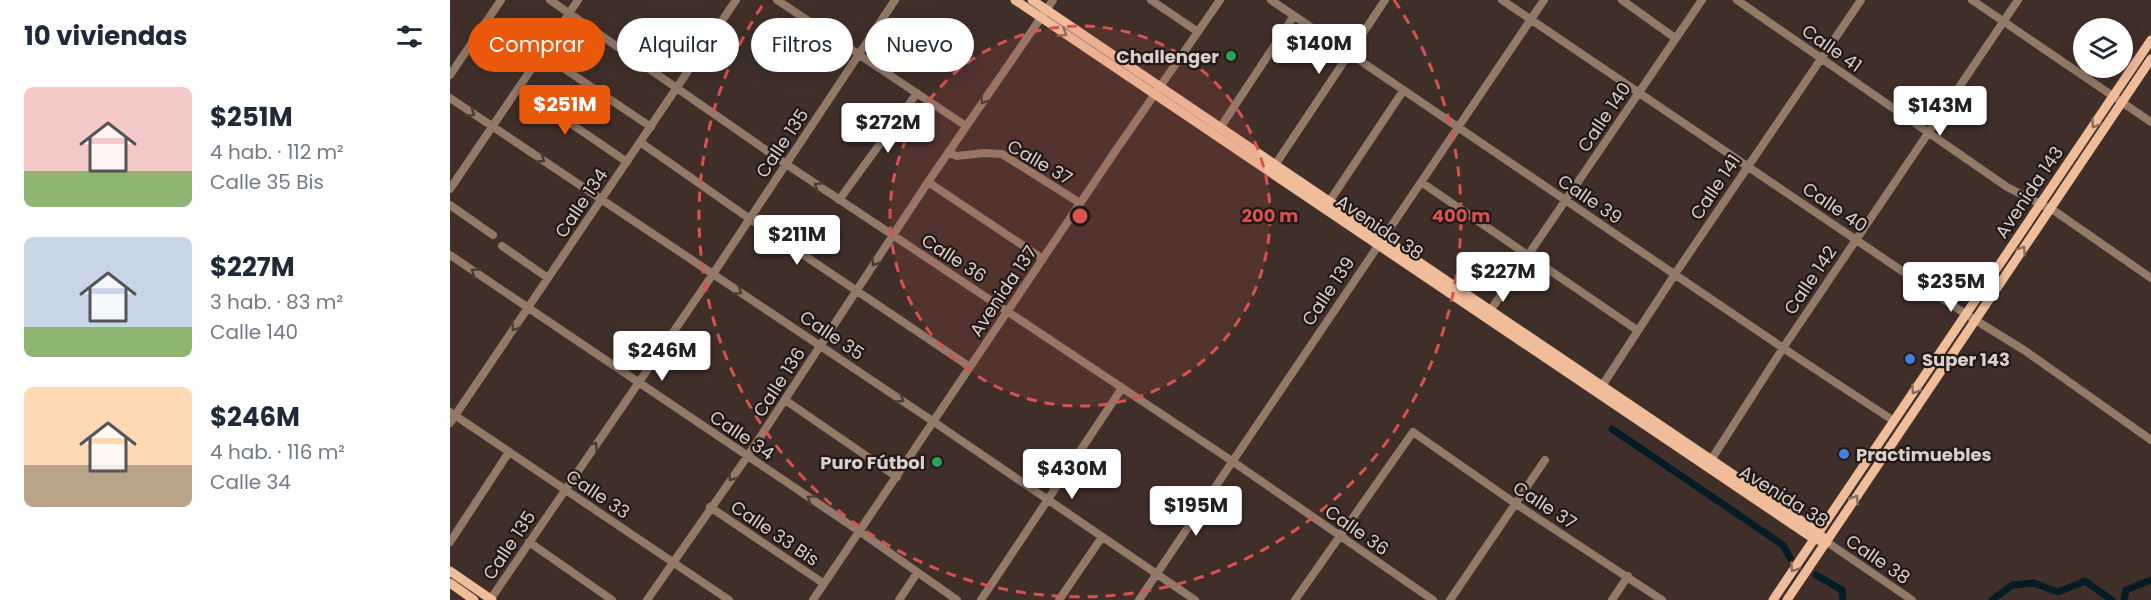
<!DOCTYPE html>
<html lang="es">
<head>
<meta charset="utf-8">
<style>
	:root { --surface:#fff; --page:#f2f2f3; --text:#1f2937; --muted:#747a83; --accent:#ea580c }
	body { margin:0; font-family:Poppins,sans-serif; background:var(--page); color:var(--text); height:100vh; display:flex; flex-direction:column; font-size:22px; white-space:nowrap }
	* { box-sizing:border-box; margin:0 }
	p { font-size:20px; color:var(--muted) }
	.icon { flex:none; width:33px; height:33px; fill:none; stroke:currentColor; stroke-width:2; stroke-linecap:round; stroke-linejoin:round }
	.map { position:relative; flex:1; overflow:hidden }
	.panel { display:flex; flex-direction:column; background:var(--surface); width:450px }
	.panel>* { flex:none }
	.hud { position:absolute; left:18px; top:18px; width:570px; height:54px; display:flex; gap:12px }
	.fabs { position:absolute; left:1623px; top:18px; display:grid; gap:12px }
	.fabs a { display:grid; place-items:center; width:60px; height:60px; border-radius:50%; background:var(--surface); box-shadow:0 3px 15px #0003; font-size:30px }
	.price { position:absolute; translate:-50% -51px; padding:0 14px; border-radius:6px; background:#fff; color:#222; font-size:20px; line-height:39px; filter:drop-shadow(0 2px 3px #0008) }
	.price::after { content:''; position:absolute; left:50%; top:36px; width:18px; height:14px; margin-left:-9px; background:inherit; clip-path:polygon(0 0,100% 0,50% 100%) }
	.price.selected { background:var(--accent); color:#fff }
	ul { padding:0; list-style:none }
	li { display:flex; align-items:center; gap:18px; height:150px; padding:0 24px }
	li span { display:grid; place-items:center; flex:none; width:168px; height:120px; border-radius:9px; color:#555 }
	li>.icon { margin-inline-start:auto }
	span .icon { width:72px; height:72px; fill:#fffc; stroke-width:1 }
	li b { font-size:26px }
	h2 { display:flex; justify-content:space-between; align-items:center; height:72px; padding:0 24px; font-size:26px }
	.tag { padding:0 21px; border-radius:27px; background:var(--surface); box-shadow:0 3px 15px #0003; font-size:21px; line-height:54px }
	.tag.selected { background:var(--accent); color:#fff }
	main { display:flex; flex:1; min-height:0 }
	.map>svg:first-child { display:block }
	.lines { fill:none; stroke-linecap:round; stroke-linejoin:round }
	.canal { stroke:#051b26; stroke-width:7 }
	.minor { stroke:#927968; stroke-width:8 }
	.major { stroke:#f0bd9b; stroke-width:9 }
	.oneway { stroke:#886b58 }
	.oneway2 { stroke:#493b33 }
	.ring { fill:none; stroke:#d75251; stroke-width:3; stroke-dasharray:10 8 }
	.leisure-dot { fill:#2e9e5b; stroke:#211916; stroke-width:2 }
	.shop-dot { fill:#3f7fe0; stroke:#211916; stroke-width:2 }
	.labels { text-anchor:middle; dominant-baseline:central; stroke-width:4.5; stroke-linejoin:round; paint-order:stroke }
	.street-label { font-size:18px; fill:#dbcfcb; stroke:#211916 }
	.poi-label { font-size:18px; font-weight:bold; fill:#dbcfcb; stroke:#211916; text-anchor:end }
	.centre { fill:#d75251; stroke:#211916; stroke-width:3 }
	.ring-label { font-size:18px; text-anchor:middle; font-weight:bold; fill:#d75251; stroke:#211916; stroke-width:4.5; stroke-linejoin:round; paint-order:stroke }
</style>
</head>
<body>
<main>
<section class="panel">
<h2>10 viviendas<svg class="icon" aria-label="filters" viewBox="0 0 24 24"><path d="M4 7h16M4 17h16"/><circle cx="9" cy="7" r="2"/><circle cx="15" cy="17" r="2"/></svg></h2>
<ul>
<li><span style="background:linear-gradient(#f6c9c9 70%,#8fb573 0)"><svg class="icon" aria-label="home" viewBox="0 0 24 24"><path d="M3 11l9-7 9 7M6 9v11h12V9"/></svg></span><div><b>$251M</b><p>4 hab. · 112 m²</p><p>Calle 35 Bis</p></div></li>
<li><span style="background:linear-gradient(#c9d6e8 75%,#8fb573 0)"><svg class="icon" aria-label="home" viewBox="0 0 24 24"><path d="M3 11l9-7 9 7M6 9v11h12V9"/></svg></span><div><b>$227M</b><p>3 hab. · 83 m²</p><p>Calle 140</p></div></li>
<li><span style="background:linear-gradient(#ffd9b3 65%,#b9a48a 0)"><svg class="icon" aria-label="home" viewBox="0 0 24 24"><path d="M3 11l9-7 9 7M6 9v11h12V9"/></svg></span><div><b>$246M</b><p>4 hab. · 116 m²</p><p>Calle 34</p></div></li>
</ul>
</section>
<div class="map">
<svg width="1701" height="600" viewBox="0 0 1701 600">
	<rect width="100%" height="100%" fill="#402f29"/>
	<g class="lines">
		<path class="canal" d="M1162 429 1333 545 1340 558
			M1366 575 1392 590 1393 600
			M1542 600 1562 585 1584 583 1608 592 1635 581 1662 600
			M1674 600 1676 590 1701 580"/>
		<path class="minor" d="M100 0 336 164 782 461 983 600
			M327 0 516 126
			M701 0 748 32
			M821 0 1333 348 1444 421
			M1052 0 1517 315 1574 350 1701 440
			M1172 0 1225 38
			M1287 0 1557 187 1606 212 1701 278
			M1522 0 1701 122
			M91 53 201 127
			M0 75 51 0
			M69 88 177 162
			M0 98 484 422 745 600
			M770 128 844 16
			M190 142 300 219 520 367
			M498 153 507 156 534 153 552 154 630 203
			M825 165 935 0
			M478 182 593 259
			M971 182 1187 330
			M0 189 128 0
			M389 200 467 93
			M879 202 953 91
			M0 205 43 235
			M52 246 98 278
			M0 255 409 531 507 600
			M1040 311 1252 0
			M1150 389 1225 274 1411 0
			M335 400 447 477
			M0 412 279 600
			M0 423 286 0
			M1261 460 1333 348 1568 0
			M260 507 373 583
			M0 542 59 452
			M79 542 162 600
			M1377 542 1462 600
			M40 600 263 274 445 0
			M197 600 297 457 478 182 603 0
			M363 600 664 153 770 0
			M449 600 467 573
			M531 600 672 388
			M609 600 652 537
			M689 600 1094 0
			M845 600 963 432 1066 504 1212 600
			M1000 600 1095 460
			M1162 600 1178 576"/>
		<path class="major" d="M565 0 1364 539 1377 542
			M582 0 1368 532 1377 542
			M0 571 42 600
			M0 583 24 600
			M1323 600 1701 40
			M1337 600 1701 59"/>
	</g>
	<defs><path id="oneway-chevron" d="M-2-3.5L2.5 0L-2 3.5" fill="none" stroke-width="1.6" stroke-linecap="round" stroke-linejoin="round" transform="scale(1.5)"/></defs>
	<g class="oneway">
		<use href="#oneway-chevron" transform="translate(613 33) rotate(34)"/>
		<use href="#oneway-chevron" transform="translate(1645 124) rotate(124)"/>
		<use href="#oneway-chevron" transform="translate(1572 250) rotate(-56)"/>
		<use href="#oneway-chevron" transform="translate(1465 390) rotate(124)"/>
		<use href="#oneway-chevron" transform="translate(1405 499) rotate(-56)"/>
		<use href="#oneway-chevron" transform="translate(1344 568) rotate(124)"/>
	</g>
	<g class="oneway2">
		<use href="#oneway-chevron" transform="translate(534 100) rotate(124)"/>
		<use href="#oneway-chevron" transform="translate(21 113) rotate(35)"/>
		<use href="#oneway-chevron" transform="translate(91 159) rotate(33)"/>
		<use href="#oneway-chevron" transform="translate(368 186) rotate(-146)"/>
		<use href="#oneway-chevron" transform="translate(425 262) rotate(123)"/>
		<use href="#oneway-chevron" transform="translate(25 272) rotate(-146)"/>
		<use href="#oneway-chevron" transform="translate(288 291) rotate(34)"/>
		<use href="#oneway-chevron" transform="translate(65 327) rotate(124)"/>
		<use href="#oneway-chevron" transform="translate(450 399) rotate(33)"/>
		<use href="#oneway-chevron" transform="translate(144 446) rotate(-55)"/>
		<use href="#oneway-chevron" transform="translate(282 477) rotate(126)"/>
		<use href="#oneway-chevron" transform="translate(361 499) rotate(-146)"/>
	</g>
	<circle cx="630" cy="216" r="190" fill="#d75251" fill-opacity=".12"/>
	<g class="ring">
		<circle cx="630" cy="216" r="190"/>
		<path d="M944 0A381 381 0 1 1 316 0"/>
	</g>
	<g class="leisure-dot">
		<circle cx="781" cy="56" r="6"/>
		<circle cx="487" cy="462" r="6"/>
	</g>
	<g class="shop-dot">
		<circle cx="1460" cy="359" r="6"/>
		<circle cx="1394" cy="454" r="6"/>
	</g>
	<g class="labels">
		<g class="street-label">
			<text transform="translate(1382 48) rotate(35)">Calle 41</text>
			<text transform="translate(1154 117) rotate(-56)">Calle 140</text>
			<text transform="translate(332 143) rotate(-56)">Calle 135</text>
			<text transform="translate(590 162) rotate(30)">Calle 37</text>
			<text transform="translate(1265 187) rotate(-56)">Calle 141</text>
			<text transform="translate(1579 192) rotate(-56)">Avenida 143</text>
			<text transform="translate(1140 199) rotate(34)">Calle 39</text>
			<text transform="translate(131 203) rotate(-56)">Calle 134</text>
			<text transform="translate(1385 207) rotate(34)">Calle 40</text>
			<text transform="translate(930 227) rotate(34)">Avenida 38</text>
			<text transform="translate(504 258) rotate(33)">Calle 36</text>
			<text transform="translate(1360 280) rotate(-56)">Calle 142</text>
			<text transform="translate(553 291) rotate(-56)">Avenida 137</text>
			<text transform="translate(878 291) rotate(-56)">Calle 139</text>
			<text transform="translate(382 335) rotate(34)">Calle 35</text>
			<text transform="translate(329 382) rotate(-57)">Calle 136</text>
			<text transform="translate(292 435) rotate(34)">Calle 34</text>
			<text transform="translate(148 494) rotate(34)">Calle 33</text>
			<text transform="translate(1334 496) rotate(32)">Avenida 38</text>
			<text transform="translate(1095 505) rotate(33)">Calle 37</text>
			<text transform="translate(907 530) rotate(35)">Calle 36</text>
			<text transform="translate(325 533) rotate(34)">Calle 33 Bis</text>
			<text transform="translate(59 545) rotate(-56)">Calle 135</text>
			<text transform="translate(1428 559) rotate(34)">Calle 38</text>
		</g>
		<g class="poi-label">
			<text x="769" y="56">Challenger</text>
			<text x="1472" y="359" text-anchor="start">Super 143</text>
			<text x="1406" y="454" text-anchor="start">Practimuebles</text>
			<text x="475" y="462">Puro Fútbol</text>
		</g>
	</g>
	<circle cx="630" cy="216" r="9" class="centre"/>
	<g class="ring-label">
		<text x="820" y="222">200 m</text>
		<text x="1011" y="222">400 m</text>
	</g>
</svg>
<div class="fabs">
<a><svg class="icon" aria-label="layers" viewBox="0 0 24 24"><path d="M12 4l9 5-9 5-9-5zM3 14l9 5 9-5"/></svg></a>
</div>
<b class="price" style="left:869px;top:75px">$140M</b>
<b class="price selected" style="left:115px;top:136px">$251M</b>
<b class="price" style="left:1490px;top:137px">$143M</b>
<b class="price" style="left:438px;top:154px">$272M</b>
<b class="price" style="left:347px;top:266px">$211M</b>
<b class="price" style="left:1053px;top:303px">$227M</b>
<b class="price" style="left:1501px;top:313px">$235M</b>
<b class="price" style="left:212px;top:382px">$246M</b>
<b class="price" style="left:622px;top:500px">$430M</b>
<b class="price" style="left:746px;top:537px">$195M</b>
<div class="hud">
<a class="tag selected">Comprar</a>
<a class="tag">Alquilar</a>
<a class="tag">Filtros</a>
<a class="tag">Nuevo</a>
</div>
</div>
</main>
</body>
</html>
